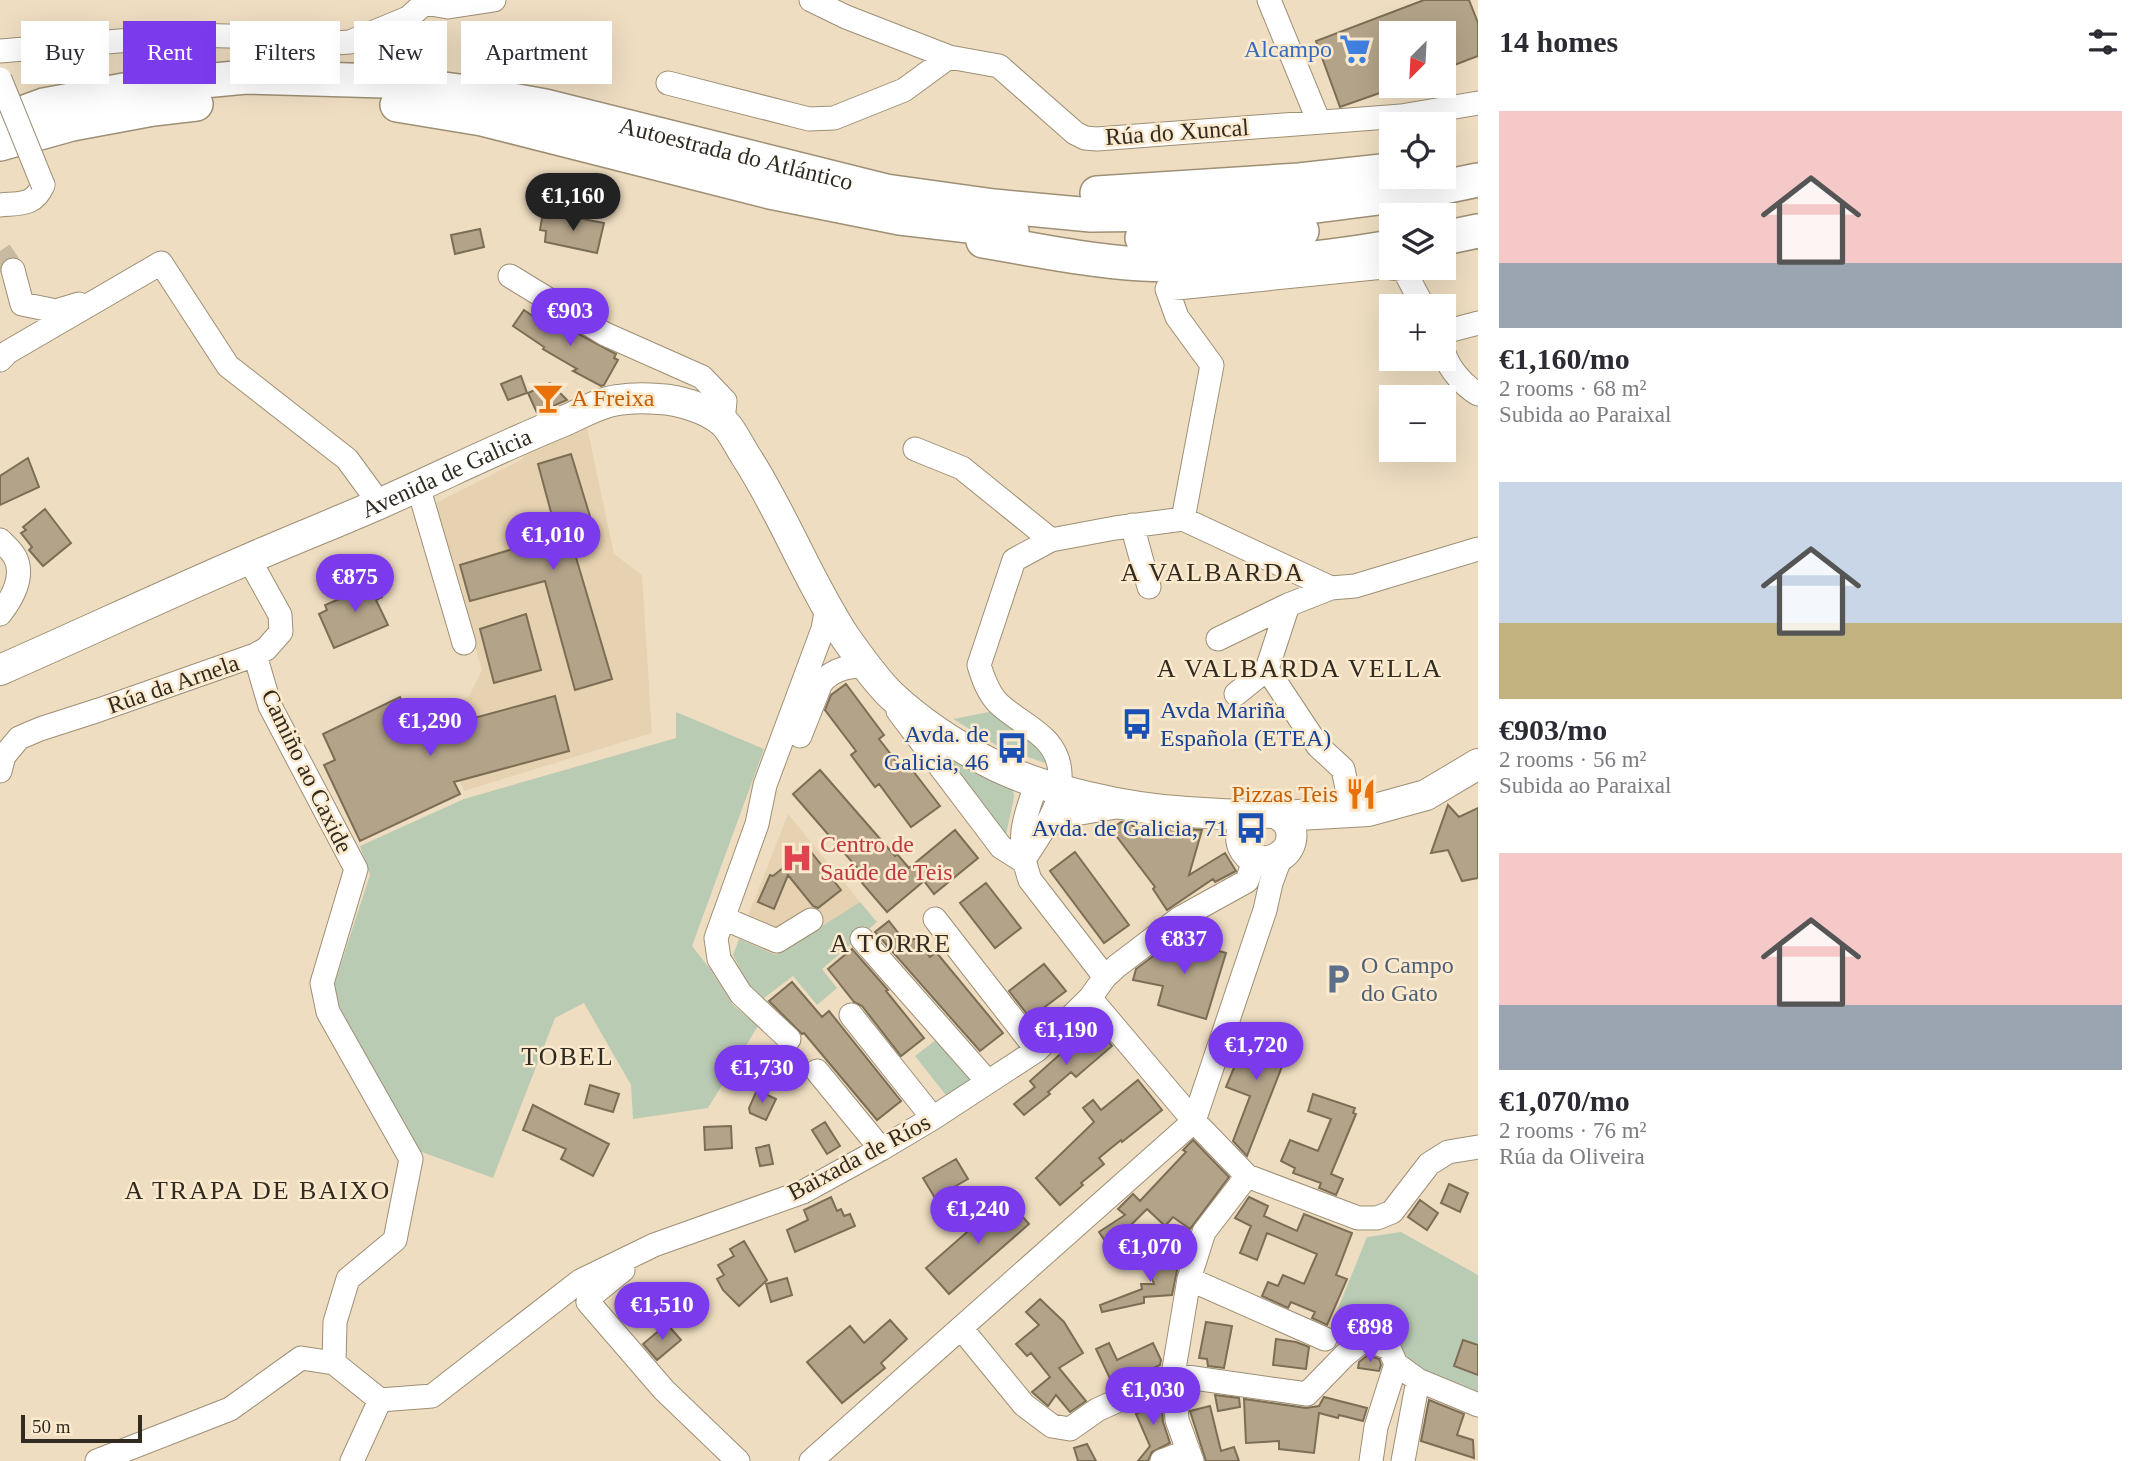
<!DOCTYPE html>
<html lang="en">
<head>
<meta charset="utf-8">
<style>
	:root { --surface:#fff; --page:#f7f7f7; --text:#2b2b33; --muted:#7c7c81; --accent:#7c3aed }
	body { margin:0; font-family:Georgia,serif; background:var(--page); color:var(--text); height:100vh; display:flex; flex-direction:column; font-size:26px; white-space:nowrap }
	* { box-sizing:border-box; margin:0 }
	p { font-size:23px; color:var(--muted) }
	.icon { flex:none; width:38px; height:38px; fill:none; stroke:currentColor; stroke-width:2; stroke-linecap:round; stroke-linejoin:round }
	.map { position:relative; flex:1; overflow:hidden }
	.sheet { display:flex; flex-direction:column; background:var(--surface); width:665px }
	.sheet>* { flex:none }
	.guide { position:absolute; left:21px; top:21px; width:665px; height:63px; display:flex; gap:14px }
	.needle { width:46px; rotate:204deg }
	.controls { position:absolute; left:1379px; top:21px; display:grid; gap:14px }
	.controls a { display:grid; place-items:center; width:77px; height:77px; border-radius:0px; background:var(--surface); box-shadow:0 7px 28px #0002; font-size:35px }
	.scale { position:absolute; left:21px; bottom:18px; width:121px; box-sizing:border-box; padding-left:7px; border:4px solid #322b21; border-top:0; font-size:19px; line-height:24px; white-space:nowrap; color:#322b21; -webkit-text-stroke:5px #fbeace; paint-order:stroke }
	.price { position:absolute; translate:-50% -60px; padding:0 16px; border-radius:24px; background:var(--accent); color:#fff; font-size:23px; line-height:46px; filter:drop-shadow(0 2px 4px #0008) }
	.price::after { content:''; position:absolute; left:50%; top:42px; width:21px; height:16px; margin-left:-10px; background:inherit; clip-path:polygon(0 0,100% 0,50% 100%) }
	.price.selected { background:#222; color:#fff }
	ul { padding:0; list-style:none }
	li { display:grid; align-content:center; gap:14px; height:371px; padding:0 21px }
	li span { display:grid; place-items:center; height:217px; border-radius:0px; color:#555 }
	li>.icon { margin-inline-start:auto }
	span .icon { width:126px; height:126px; fill:#fffc; stroke-width:1 }
	li b { font-size:30px }
	h2 { display:flex; justify-content:space-between; align-items:center; height:84px; padding:0 21px; font-size:30px }
	.chip { padding:0 24px; border-radius:0px; background:var(--surface); box-shadow:0 7px 28px #0002; font-size:24px; line-height:63px }
	.chip.selected { background:var(--accent); color:#fff }
	main { display:flex; flex:1; min-height:0 }
	.map>svg:first-child { display:block }
	.built { fill:#e6d2b0 }
	.green { fill:#bacbb4 }
	.building { fill:#b3a389; stroke:#7c6d55; stroke-width:2 }
	.lines { fill:none; stroke-linecap:round; stroke-linejoin:round }
	.minor-tunnel { stroke:#c8b9a1; stroke-width:23; stroke-dasharray:23 11; stroke-linecap:butt }
	.minor-casing { stroke:#9e8f75; stroke-width:25 }
	.major-casing { stroke:#9e8f75; stroke-width:32 }
	.highway-casing { stroke:#9e8f75; stroke-width:36 }
	.minor { stroke:#fff; stroke-width:23 }
	.major { stroke:#fff; stroke-width:30 }
	.highway { stroke:#fff; stroke-width:33 }
	.minor-bridge-casing { stroke:#9e8f75; stroke-width:25; stroke-linecap:butt }
	.minor-bridge { stroke:#fff; stroke-width:23 }
	.labels { text-anchor:middle; dominant-baseline:central; stroke-width:5; stroke-linejoin:round; paint-order:stroke }
	.shop-label { font-size:24px; fill:#366cbe; stroke:#fbeace; text-anchor:end }
	.street-label { font-size:24px; fill:#322b21; stroke:#fbeace }
	.food-label { font-size:24px; fill:#c56008; stroke:#fbeace; text-anchor:start }
	.transit-label { font-size:24px; fill:#164399; stroke:#fbeace; text-anchor:end }
	.health-label { font-size:24px; fill:#be3a42; stroke:#fbeace; text-anchor:start }
	.service-label { font-size:24px; fill:#4e5e75; stroke:#fbeace; text-anchor:start }
	.neighbourhood-label { font-size:26px; letter-spacing:2px; fill:#322b21; stroke:#fbeace }
</style>
</head>
<body>
<main>
<div class="map">
<svg width="1478" height="1461" viewBox="0 0 1478 1461">
	<rect width="100%" height="100%" fill="#eeddc1"/>
	<path class="built" d="M587 427 614 554 642 575 652 733 464 791 432 720 469 696 482 670 434 504 523 459 521 453Z
		M788 814 860 902 776 955 739 939Z"/>
	<path class="green" d="M994 711 1039 740 1051 765 1001 748 953 719Z
		M676 712 764 749 692 946 710 969 733 1005 758 1026 708 1108 633 1119 631 1085 584 1003 555 1018 493 1178 419 1151 339 1010 334 985 370 875 360 846 464 799 676 738Z
		M943 752 980 774 1013 790 1014 797 1006 835Z
		M860 902 877 922 822 969 837 988 817 1005 793 976 760 1001 749 986 733 955 739 939 776 955Z
		M941 1036 975 1079 949 1099 915 1056Z
		M1401 1232 1478 1275V1394L1426 1371 1368 1328 1343 1340 1328 1333 1367 1237Z"/>
	<path class="building" d="M1424 0H1469L1478 23V56L1444 69V33H1391V89L1340 107 1316 41Z
		M559 217 572 220 573 217 604 223 597 253 545 242 546 231 540 230 542 218Z
		M480 229 484 247 455 254 451 235Z
		M524 310 553 330 558 323 616 354 614 358 618 360 604 385 601 386 573 371 577 369 543 349 544 347 513 326Z
		M521 376 527 393 508 400 501 384Z
		M550 383 567 400 537 413 528 393Z
		M571 454 596 536 572 544 612 679 575 690 545 581 470 601 460 565 536 542 533 534 555 527 538 464Z
		M28 458 39 487 0 505V476Z
		M45 509 71 543 43 566 29 550 32 547 21 533 26 530 23 527Z
		M380 574 384 580 383 586 379 590 382 597 376 600 388 625 334 648 319 614 327 610 325 605 361 590 360 588 368 585 372 577Z
		M526 614 541 670 494 683 480 629Z
		M846 684 884 735 879 739 900 766 906 762 940 806 911 827 879 784 875 787 851 755 856 751 825 710 831 695Z
		M555 696 569 751 454 782 460 794 360 841 324 765 335 760 323 734 400 697 412 723 424 717 430 730Z
		M820 770 895 856 897 854 909 868 955 830 978 858 934 894 924 881 887 912 862 883 867 879 793 794Z
		M1448 805 1459 817 1478 808V878L1462 881 1448 850 1431 853Z
		M1121 822 1131 823 1133 826 1202 830 1189 875 1225 853 1236 871 1215 882 1213 879 1167 910 1153 889 1155 887 1111 829Z
		M808 848 841 890 818 908 813 906 788 875 774 909 758 902 770 875 773 876Z
		M1075 852 1129 925 1104 943 1050 871Z
		M986 883 1021 928 995 948 960 903Z
		M889 921 907 944 915 938 930 957 936 952 1003 1033 980 1051 875 932Z
		M1176 939 1226 953 1206 1019 1158 1005 1163 986 1133 980 1136 969Z
		M852 949 888 990 886 991 924 1038 901 1056 862 1006 854 1002 828 969Z
		M1044 964 1066 991 1030 1018 1009 991Z
		M792 982 822 1017 829 1011 901 1101 877 1120 804 1033 802 1034 769 1001Z
		M1094 1024 1112 1046 1076 1077 1071 1072 1048 1092 1050 1094 1024 1115 1014 1104 1035 1087 1030 1081Z
		M1250 1029 1290 1046 1247 1156 1233 1141 1250 1096 1226 1087Z
		M776 1049 798 1062 790 1077 767 1064Z
		M1138 1080 1162 1110 1122 1142 1121 1140 1099 1158 1104 1164 1081 1183 1083 1185 1060 1205 1036 1178 1094 1122 1083 1108 1093 1100 1101 1110Z
		M590 1085 619 1094 613 1112 585 1104Z
		M757 1090 776 1099 766 1120 750 1113 749 1108Z
		M1313 1094 1355 1108 1353 1113 1356 1114 1331 1174 1343 1179 1336 1195 1319 1188 1321 1183 1293 1173 1295 1168 1281 1161 1290 1140 1318 1151 1331 1119 1308 1111Z
		M533 1105 609 1144 593 1176 561 1159 566 1149 523 1130Z
		M825 1122 840 1146 827 1154 812 1130Z
		M731 1126 732 1148 705 1150 704 1127Z
		M1193 1140 1229 1177 1190 1229 1173 1217 1165 1226 1147 1209 1121 1235 1131 1250 1117 1259 1099 1232 1125 1215 1118 1209 1133 1194 1140 1201 1186 1152 1183 1150Z
		M769 1145 773 1164 760 1166 756 1148Z
		M956 1159 968 1179 935 1198 923 1178Z
		M1449 1184 1468 1193 1460 1212 1441 1203Z
		M831 1197 837 1211 841 1209 844 1216 850 1214 855 1226 795 1252 787 1230 808 1220 804 1210Z
		M1249 1197 1268 1206 1264 1216 1297 1231 1304 1214 1352 1233 1336 1275 1347 1279 1327 1325 1312 1318 1315 1312 1291 1302 1288 1308 1262 1296 1268 1282 1278 1286 1283 1275 1304 1284 1317 1254 1267 1233 1257 1260 1240 1253 1251 1226 1235 1218Z
		M1006 1198 1029 1224 949 1294 926 1268Z
		M1420 1200 1438 1213 1427 1230 1408 1217Z
		M744 1241 767 1280 739 1306 723 1290 717 1279 724 1275 718 1265 734 1256 730 1249Z
		M1169 1251 1177 1270 1172 1295 1144 1297V1303L1102 1312 1100 1305 1142 1289 1141 1284H1154L1145 1260Z
		M787 1278 792 1295 771 1302 766 1284Z
		M1040 1299 1064 1322 1083 1353 1059 1368 1086 1401 1070 1412 1056 1395 1048 1406 1032 1392 1050 1377 1031 1353 1027 1356 1016 1344 1039 1325 1026 1312Z
		M890 1320 907 1339 881 1363 885 1368 842 1403 807 1362 850 1326 864 1343Z
		M1206 1322 1232 1326 1224 1368 1208 1366 1207 1359 1199 1358Z
		M667 1324 681 1340 657 1360 643 1344Z
		M1276 1339 1296 1342 1309 1347 1306 1369 1273 1365Z
		M1463 1340 1478 1345V1375L1454 1366Z
		M1109 1343 1117 1360 1153 1343 1161 1360 1160 1365 1114 1387 1096 1349Z
		M1368 1355 1379 1359 1381 1365 1379 1371 1358 1368 1359 1362Z
		M1215 1395 1239 1398 1240 1407 1218 1411Z
		M1161 1396 1163 1422 1170 1443 1152 1452 1148 1461H1138L1150 1446 1136 1414 1146 1409 1144 1404Z
		M1324 1397 1367 1408 1363 1421 1339 1415 1338 1418 1319 1413 1314 1453 1279 1449V1441L1246 1443 1244 1399 1306 1408 1319 1406Z
		M1429 1400 1464 1414 1457 1435 1473 1440 1474 1458 1421 1441Z
		M1210 1406 1221 1451 1234 1447 1239 1461H1206L1190 1411Z
		M1087 1444 1096 1461H1078L1074 1448Z"/>
	<g class="lines">
		<path class="minor-tunnel" d="M0 251 13 270"/>
		<defs>
			<path id="minor" d="M811 0 846 17 949 57 999 66 1075 133 1085 138 1097 139 1401 116 1478 103
				M1269 0 1319 122
				M0 51 190 35 261 37 292 46 350 42 408 18 425 3 448 7 494 0
				M668 83 809 119 834 118 904 90 949 57
				M0 205C20 203 34 206 43 185
				M13 270 22 304 56 311 79 304
				M510 276 605 334 702 377 725 401 723 421
				M1444 332 1478 323
				M1444 353C1449 369 1463 385 1478 394
				M0 360 8 352 161 263 228 366 347 459 380 504
				M915 449 962 468 1051 540
				M418 486 464 643
				M1183 519 1212 365 1177 317 1167 289 1384 267 1404 270 1423 306
				M1132 525 1149 587
				M0 540C5 545 12 551 15 557 25 576 12 599 0 614
				M1331 588 1288 605 1267 669 1318 746 1343 769 1352 812
				M1218 639 1288 605
				M255 655 270 706 356 869 322 983 328 1012 411 1159 395 1240 348 1279 335 1322 334 1363 380 1400
				M1236 694 1267 669
				M898 711 1001 847 1023 861
				M800 736 821 683C834 668 849 666 868 666
				M0 771 4 756 19 738 40 729 99 710 255 655 266 649 281 632 280 615 249 559
				M1037 783C1023 820 1016 841 1030 880L1105 977
				M1042 828 1075 814 1116 807
				M1023 861C1036 840 1056 815 1061 789 1061 785 1060 778 1060 773 1058 735 1022 726 998 703 988 693 983 678 979 665L1014 560 1051 540 1115 528 1183 519 1331 588 1355 586 1478 549
				M723 918 777 941 811 920
				M935 919 1037 1050
				M862 939 988 1082
				M1090 998 1194 1121 1247 1176 1358 1218H1377L1392 1212 1429 1164 1448 1152 1478 1147
				M851 1015 933 1118
				M789 1039 741 994 719 959 716 938 757 824 765 785 823 629 827 607
				M817 1071 881 1149
				M623 1270 591 1296 588 1302 664 1390 738 1461
				M1189 1279 1325 1339
				M961 1328 1024 1405 1052 1426 1070 1429 1097 1410 1173 1375 1307 1394 1345 1355 1365 1339 1389 1348 1396 1364 1418 1380 1478 1405
				M380 1400 432 1396 580 1281 654 1245 803 1192 881 1149 933 1118 1037 1050 1090 998 1105 977 1117 966 1180 918 1247 881 1255 858
				M97 1461 230 1409 301 1358 334 1363
				M352 1461 380 1400
				M811 1461 1194 1121 1265 910 1271 883 1281 856
				M1162 1461 1188 1451
				M1192 1461 1177 1420 1173 1375 1189 1279 1204 1232 1247 1176
				M1371 1461 1376 1427 1396 1364
				M1403 1461 1418 1380"/>
			<g id="major">
				<path id="s1" d="M0 670C84 633 167 594 251 558 294 539 338 522 381 503 442 476 502 446 564 421 580 414 600 402 618 400 630 398 646 398 659 399 679 400 706 408 722 421 731 428 738 444 745 455 783 513 807 579 845 637 857 654 877 682 892 696 920 722 953 744 988 762 1041 790 1128 809 1188 812 1210 813 1233 816 1255 814 1263 813 1271 811 1279 815 1296 824 1295 847 1280 856 1253 875 1223 837 1255 814"/>
				<path d="M1281 816 1368 811 1426 795 1478 764"/>
			</g>
			<g id="highway">
				<path d="M397 105 482 119 770 192 900 218 1012 231"/>
				<path id="s2" d="M0 121 44 105 140 87 246 77 384 81 467 92 545 106 886 191 994 206 1091 215 1176 214 1293 209 1410 194 1478 180"/>
				<path d="M0 144 72 124 153 109 196 104"/>
				<path d="M1097 193 1299 180 1391 170"/>
				<path d="M1142 238 1213 237 1302 231"/>
				<path d="M1444 238 1478 231"/>
				<path d="M983 241C1036 250 1089 261 1142 264 1224 268 1310 261 1391 247"/>
			</g>
		</defs>
		<use href="#minor" class="minor-casing"/>
		<use href="#major" class="major-casing"/>
		<use href="#highway" class="highway-casing"/>
		<use href="#minor" class="minor"/>
		<use href="#major" class="major"/>
		<use href="#highway" class="highway"/>
		<defs>
			<path id="minor-bridge" d="M0 79 43 185"/>
		</defs>
		<use href="#minor-bridge" class="minor-bridge-casing"/>
		<use href="#minor-bridge" class="minor-bridge"/>
	</g>
	<defs>
		<symbol id="supermarket-bare" viewBox="-9 -9 18 18"><path d="M-6-5.5h2.5l.6 2H6L4.5 2H-2.5L-4.4-4H-6ZM-1.5 3.2a1.3 1.3 0 1 0 .1 0ZM3 3.2a1.3 1.3 0 1 0 .1 0Z" fill="#3f7fe0" stroke="#fbeace" stroke-width="2.5" paint-order="stroke"/></symbol>
		<symbol id="bar-bare" viewBox="-9 -9 18 18"><path d="M-6-5H6L.8 .8V4.5H3.5V6h-7V4.5H-.8V.8Z" fill="#e8710a" stroke="#fbeace" stroke-width="2.5" paint-order="stroke"/></symbol>
		<symbol id="bus-bare" viewBox="-9 -9 18 18"><path d="M-5-6H5V4H4V6H2V4H-2V6H-4V4H-5ZM-3.5-4V0h7V-4ZM-3.5 1.2v1.5H-2V1.2ZM2 1.2v1.5H3.5V1.2Z" fill="#1a4fb4" stroke="#fbeace" stroke-width="2.5" paint-order="stroke"/></symbol>
		<symbol id="restaurant-bare" viewBox="-9 -9 18 18"><path d="M-5-6h1v4h1v-4h1v4h1v-4h1v5L-1.5 .5V6h-2V.5L-5-1ZM5-6V6H3V1.5H1.5Q1.5-4 5-6Z" fill="#e8710a" stroke="#fbeace" stroke-width="2.5" paint-order="stroke"/></symbol>
		<symbol id="hospital-bare" viewBox="-9 -9 18 18"><path d="M-5-5h3v3.5h4V-5h3V5h-3V1.5h-4V5h-3Z" fill="#e0444e" stroke="#fbeace" stroke-width="2.5" paint-order="stroke"/></symbol>
		<symbol id="parking-bare" viewBox="-9 -9 18 18"><path d="M-3.5-5.5H1a3.5 3.5 0 0 1 0 7H-1V5.5H-3.5ZM-1-3.4V-.6H.8a1.4 1.4 0 0 0 0-2.8Z" fill="#5c6f8a" stroke="#fbeace" stroke-width="2.5" paint-order="stroke"/></symbol>
	</defs>
	<g fill-rule="evenodd">
		<use href="#supermarket-bare" x="1333" y="27" width="44" height="44"/>
		<use href="#bar-bare" x="526" y="376" width="44" height="44"/>
		<use href="#bus-bare" x="1115" y="702" width="44" height="44"/>
		<use href="#bus-bare" x="990" y="726" width="44" height="44"/>
		<use href="#restaurant-bare" x="1339" y="772" width="44" height="44"/>
		<use href="#bus-bare" x="1229" y="806" width="44" height="44"/>
		<use href="#hospital-bare" x="775" y="836" width="44" height="44"/>
		<use href="#parking-bare" x="1316" y="957" width="44" height="44"/>
	</g>
	<g class="labels">
		<g class="shop-label">
			<text x="1332" y="49">Alcampo</text>
		</g>
		<g class="street-label">
			<text transform="translate(1177 132) rotate(-4)">Rúa do Xuncal</text>
			<text stroke="none"><textPath href="#s2" startOffset="749">Autoestrada do Atlántico</textPath></text>
			<text stroke="none"><textPath href="#s1" startOffset="488">Avenida de Galicia</textPath></text>
			<text transform="translate(173 684) rotate(-19)">Rúa da Arnela</text>
			<text transform="translate(307 771) rotate(64)">Camiño ao Caxide</text>
			<text transform="translate(859 1157) rotate(-28)">Baixada de Ríos</text>
		</g>
		<g class="food-label">
			<text x="571" y="398">A Freixa</text>
			<text x="1338" y="794" text-anchor="end">Pizzas Teis</text>
		</g>
		<g class="transit-label">
			<text x="1160" y="710" text-anchor="start">Avda Mariña<tspan x="1160" dy="28">Española (ETEA)</tspan></text>
			<text x="989" y="734">Avda. de<tspan x="989" dy="28">Galicia, 46</tspan></text>
			<text x="1228" y="828">Avda. de Galicia, 71</text>
		</g>
		<g class="health-label">
			<text x="820" y="844">Centro de<tspan x="820" dy="28">Saúde de Teis</tspan></text>
		</g>
		<g class="service-label">
			<text x="1361" y="965">O Campo<tspan x="1361" dy="28">do Gato</tspan></text>
		</g>
		<g class="neighbourhood-label">
			<text x="1213" y="572">A VALBARDA</text>
			<text x="1300" y="668">A VALBARDA VELLA</text>
			<text x="891" y="943">A TORRE</text>
			<text x="568" y="1056">TOBEL</text>
			<text x="258" y="1190">A TRAPA DE BAIXO</text>
		</g>
	</g>
</svg>
<div class="controls">
<a><svg class="needle" viewBox="-14 -14 28 28"><path d="M0-13l5 13h-10z" fill="#e53935"/><path d="M0 13l5-13h-10z" fill="#7c7c81"/></svg></a>
<a><svg class="icon" aria-label="locate" viewBox="0 0 24 24"><circle cx="12" cy="12" r="6"/><path d="M12 2v4M12 18v4M2 12h4M18 12h4"/></svg></a>
<a><svg class="icon" aria-label="layers" viewBox="0 0 24 24"><path d="M12 4l9 5-9 5-9-5zM3 14l9 5 9-5"/></svg></a>
<a>+</a>
<a>−</a>
</div>
<div class="scale">50 m</div>
<b class="price selected" style="left:573px;top:233px">€1,160</b>
<b class="price" style="left:570px;top:348px">€903</b>
<b class="price" style="left:553px;top:572px">€1,010</b>
<b class="price" style="left:355px;top:614px">€875</b>
<b class="price" style="left:430px;top:758px">€1,290</b>
<b class="price" style="left:1184px;top:976px">€837</b>
<b class="price" style="left:1066px;top:1067px">€1,190</b>
<b class="price" style="left:1256px;top:1082px">€1,720</b>
<b class="price" style="left:762px;top:1105px">€1,730</b>
<b class="price" style="left:978px;top:1246px">€1,240</b>
<b class="price" style="left:1150px;top:1284px">€1,070</b>
<b class="price" style="left:662px;top:1342px">€1,510</b>
<b class="price" style="left:1370px;top:1364px">€898</b>
<b class="price" style="left:1153px;top:1427px">€1,030</b>
<div class="guide">
<a class="chip">Buy</a>
<a class="chip selected">Rent</a>
<a class="chip">Filters</a>
<a class="chip">New</a>
<a class="chip">Apartment</a>
</div>
</div>
<section class="sheet">
<h2>14 homes<svg class="icon" aria-label="filters" viewBox="0 0 24 24"><path d="M4 7h16M4 17h16"/><circle cx="9" cy="7" r="2"/><circle cx="15" cy="17" r="2"/></svg></h2>
<ul>
<li><span style="background:linear-gradient(#f6c9c9 70%,#9aa5b1 0)"><svg class="icon" aria-label="home" viewBox="0 0 24 24"><path d="M3 11l9-7 9 7M6 9v11h12V9"/></svg></span><div><b>€1,160/mo</b><p>2 rooms · 68 m²</p><p>Subida ao Paraixal</p></div></li>
<li><span style="background:linear-gradient(#c9d6e8 65%,#c2b280 0)"><svg class="icon" aria-label="home" viewBox="0 0 24 24"><path d="M3 11l9-7 9 7M6 9v11h12V9"/></svg></span><div><b>€903/mo</b><p>2 rooms · 56 m²</p><p>Subida ao Paraixal</p></div></li>
<li><span style="background:linear-gradient(#f6c9c9 70%,#9aa5b1 0)"><svg class="icon" aria-label="home" viewBox="0 0 24 24"><path d="M3 11l9-7 9 7M6 9v11h12V9"/></svg></span><div><b>€1,070/mo</b><p>2 rooms · 76 m²</p><p>Rúa da Oliveira</p></div></li>
</ul>
</section>
</main>
</body>
</html>
